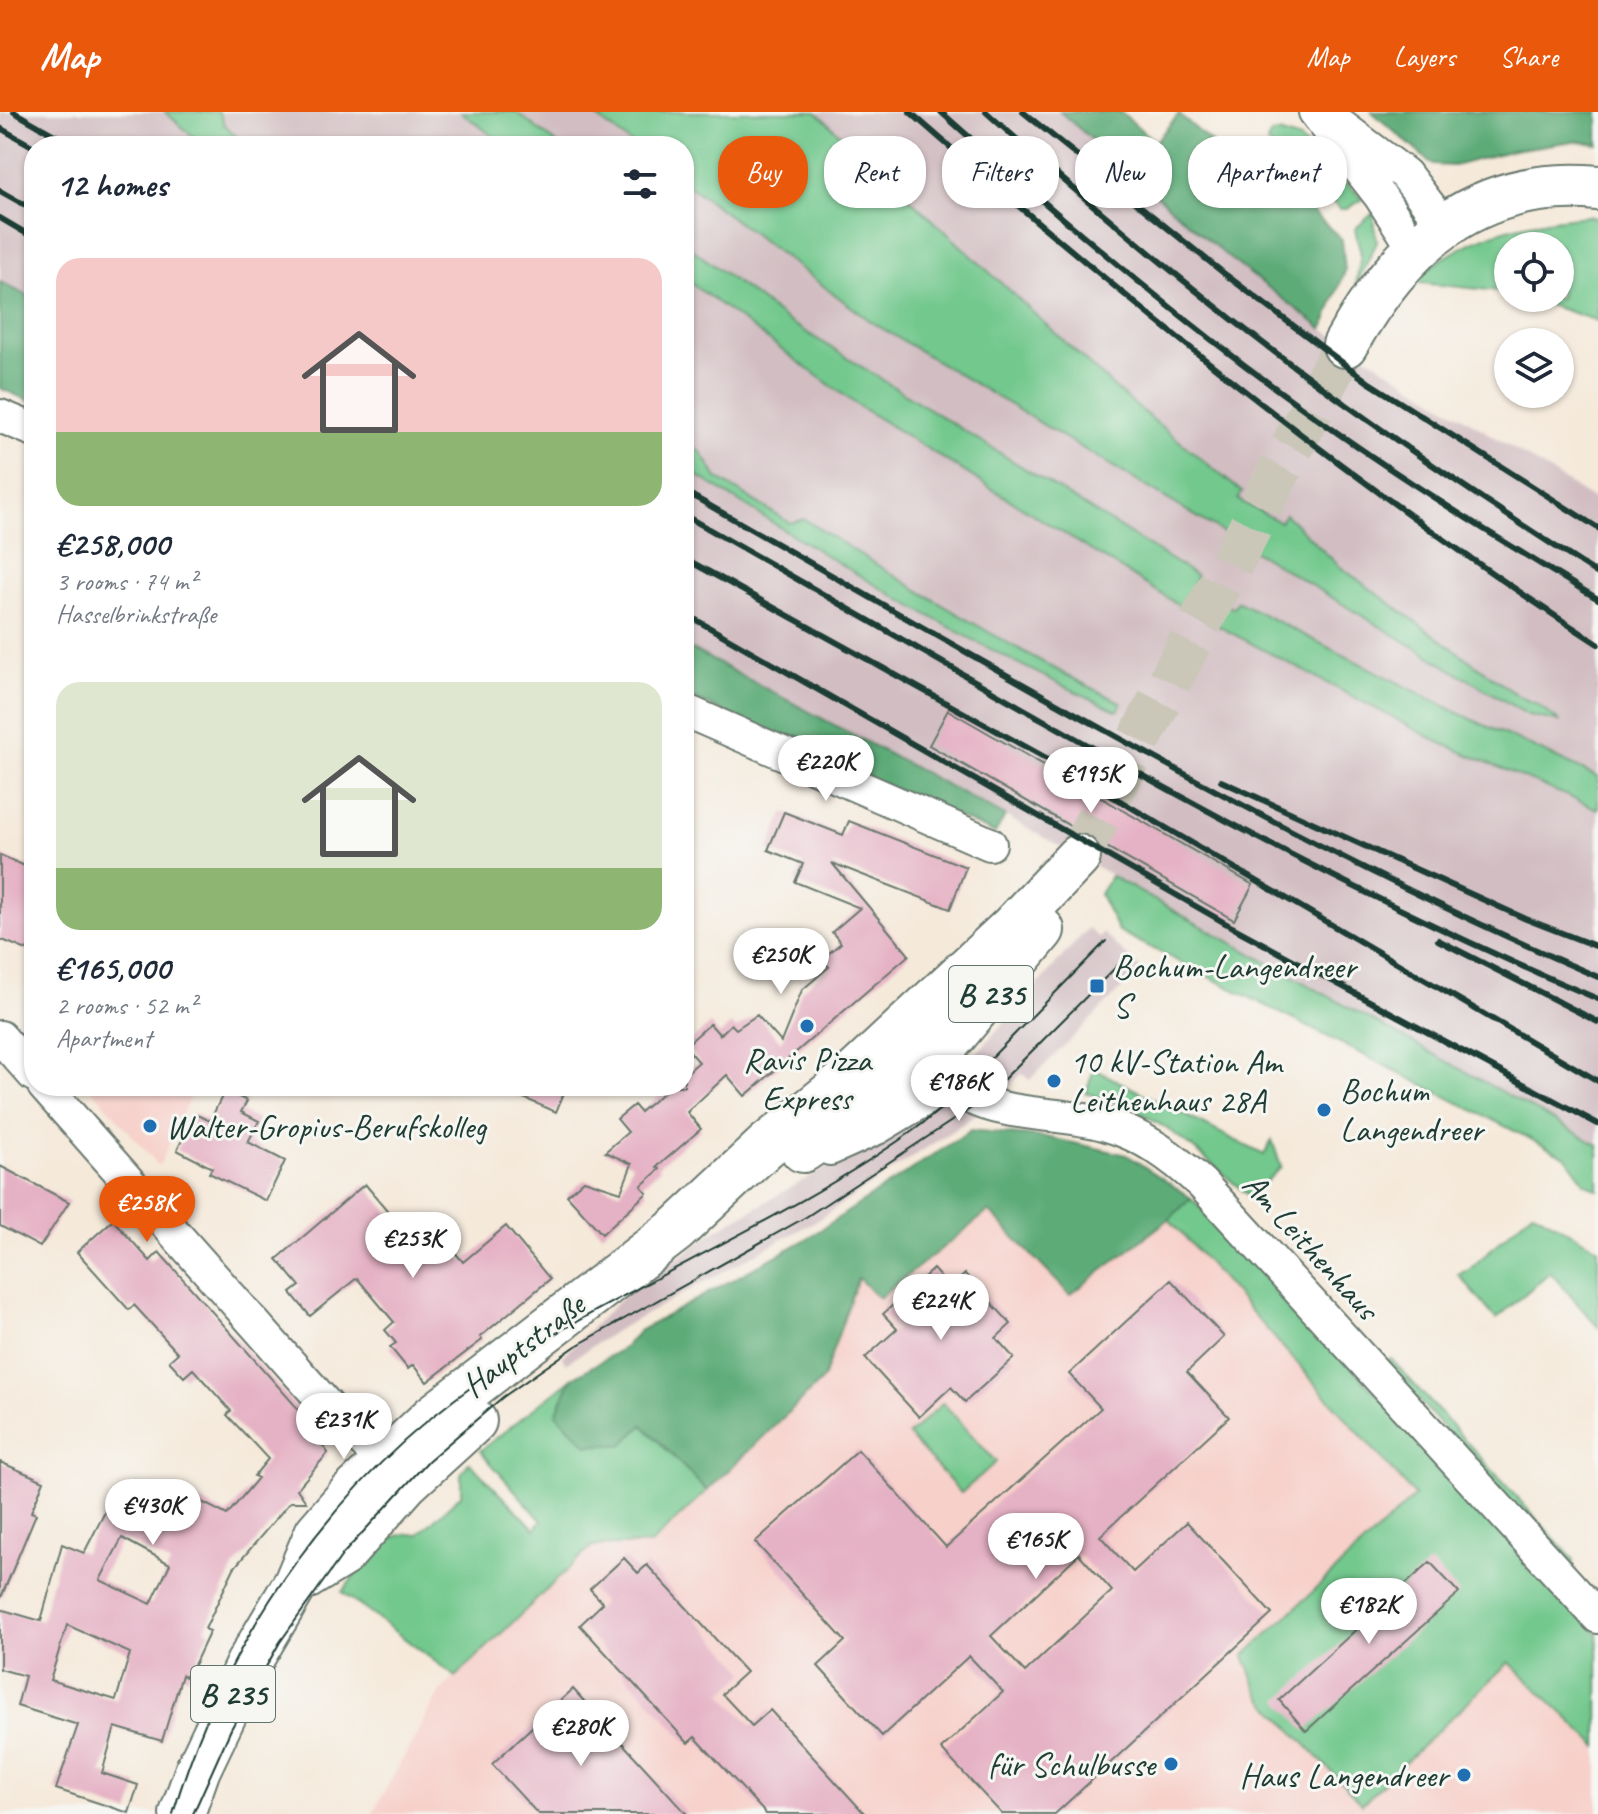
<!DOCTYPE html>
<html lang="en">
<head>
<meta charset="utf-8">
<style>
	:root { --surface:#fff; --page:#f6f6f7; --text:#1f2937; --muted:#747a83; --accent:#ea580c }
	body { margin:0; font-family:Caveat,sans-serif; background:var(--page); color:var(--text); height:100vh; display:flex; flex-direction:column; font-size:30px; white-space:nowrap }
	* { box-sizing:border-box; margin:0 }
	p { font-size:26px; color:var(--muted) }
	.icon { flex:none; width:44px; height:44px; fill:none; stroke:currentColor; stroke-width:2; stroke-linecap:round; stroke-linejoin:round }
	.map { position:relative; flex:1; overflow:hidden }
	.details { position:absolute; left:24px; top:24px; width:670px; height:960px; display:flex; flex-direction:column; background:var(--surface); border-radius:32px; box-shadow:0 2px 6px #0004 }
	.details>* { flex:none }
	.banner { position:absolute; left:718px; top:24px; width:760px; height:72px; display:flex; gap:16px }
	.tools { position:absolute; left:1494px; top:120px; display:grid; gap:16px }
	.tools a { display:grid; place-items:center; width:80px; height:80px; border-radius:50%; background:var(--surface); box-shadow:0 2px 6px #0004; font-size:40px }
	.price { position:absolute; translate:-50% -68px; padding:0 18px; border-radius:28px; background:#fff; color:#222; font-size:26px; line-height:52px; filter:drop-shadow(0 2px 4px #0008) }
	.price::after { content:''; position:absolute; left:50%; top:48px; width:24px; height:18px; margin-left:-12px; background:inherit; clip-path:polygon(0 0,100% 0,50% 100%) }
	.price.current { background:var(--accent); color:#fff }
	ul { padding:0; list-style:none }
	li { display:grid; align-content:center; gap:16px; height:424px; padding:0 32px }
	li span { display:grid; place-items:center; height:248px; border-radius:24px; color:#555 }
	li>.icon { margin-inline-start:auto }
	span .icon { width:144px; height:144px; fill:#fffc; stroke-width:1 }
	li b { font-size:34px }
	h2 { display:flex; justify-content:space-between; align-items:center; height:96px; padding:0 32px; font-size:34px }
	.tag { padding:0 28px; border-radius:32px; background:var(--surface); box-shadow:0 2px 6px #0004; font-size:28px; line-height:72px }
	.tag.current { background:var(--accent); color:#fff }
	header { display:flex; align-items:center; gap:48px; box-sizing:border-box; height:112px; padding:0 40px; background:var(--accent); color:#fff }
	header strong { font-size:38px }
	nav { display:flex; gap:44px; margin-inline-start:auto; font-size:28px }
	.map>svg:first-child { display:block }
	.built { fill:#f7d0ca }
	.industrial { fill:#d2bec2 }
	.green { fill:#72c88d; stroke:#488260; stroke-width:2 }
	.forest { fill:#5dac78; stroke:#3e7456; stroke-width:2 }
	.building { fill:#e5b1c4; fill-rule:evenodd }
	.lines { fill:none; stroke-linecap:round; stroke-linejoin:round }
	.primary-tunnel { stroke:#cac7b9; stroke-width:44; stroke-dasharray:44 22; stroke-linecap:butt }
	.minor-casing { stroke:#6a796e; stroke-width:36 }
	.primary-casing { stroke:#6a796e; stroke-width:48 }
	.minor { stroke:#fff; stroke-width:32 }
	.primary { stroke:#fff; stroke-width:44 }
	.tram { stroke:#1f3d34; stroke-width:2 }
	.rail { stroke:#1f3d34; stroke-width:6 }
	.poi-dot { fill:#1f6fb2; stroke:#f6f6f2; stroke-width:3 }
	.labels { text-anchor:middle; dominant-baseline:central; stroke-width:6; stroke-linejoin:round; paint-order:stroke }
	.shield { fill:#f6f6f2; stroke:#60746d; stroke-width:2 }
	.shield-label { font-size:32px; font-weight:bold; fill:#1f3d34 }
	.poi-label { font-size:34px; fill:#1f3d34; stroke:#f6f6f2; text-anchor:start }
	.street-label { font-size:34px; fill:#1f3d34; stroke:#f6f6f2 }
</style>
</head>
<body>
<header>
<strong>Map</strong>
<nav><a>Map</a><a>Layers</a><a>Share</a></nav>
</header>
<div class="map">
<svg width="1598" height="1702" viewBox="0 0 1598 1702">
	<rect width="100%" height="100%" fill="#f6f6f2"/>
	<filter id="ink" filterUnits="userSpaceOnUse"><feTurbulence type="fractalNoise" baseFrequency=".0125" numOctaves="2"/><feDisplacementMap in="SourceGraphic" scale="16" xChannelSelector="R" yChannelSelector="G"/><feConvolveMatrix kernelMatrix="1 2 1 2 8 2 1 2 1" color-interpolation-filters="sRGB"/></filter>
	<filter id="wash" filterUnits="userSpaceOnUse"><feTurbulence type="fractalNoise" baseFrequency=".006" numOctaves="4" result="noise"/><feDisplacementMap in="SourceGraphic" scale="32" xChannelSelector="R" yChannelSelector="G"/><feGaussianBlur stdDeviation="1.8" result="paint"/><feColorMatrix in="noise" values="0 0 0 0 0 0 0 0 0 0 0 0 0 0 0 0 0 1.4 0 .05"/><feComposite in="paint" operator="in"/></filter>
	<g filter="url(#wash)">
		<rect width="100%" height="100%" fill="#f5e9da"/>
		<path class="built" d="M89 974H195L159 1054Z
			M1191 1086 1598 1533V1702H372L440 1580 592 1433 651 1432 823 1268 858 1165 879 1186 989 1099 1169 1107Z"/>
		<path class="industrial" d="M0 0H1060L1229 146 1323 217 1598 390V1033L1005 704 684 533V34H34V187L0 170Z
			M1088 816 1099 826 1103 821 1141 857 1030 968 1022 962 976 1003 819 1107 617 1218 566 1251 562 1245 638 1170 657 1162 715 1119 937 992 968 961 966 953Z"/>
		<path class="green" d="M165 0H219L224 12 246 34H204Z
			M461 0H516L560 34H506Z
			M590 0H816L1119 280 1242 380 1238 388 1280 410 1285 402 1339 454 1520 585 1537 592 1560 610 1528 603 873 211 684 70V34H635Z
			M1279 21 1300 28 1363 87 1347 97H1340L1267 30 1271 22Z
			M1373 101 1377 130 1356 173 1361 142 1355 117Z
			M1588 104 1598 106V209L1527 186H1560V134H1508V180L1410 170C1471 122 1512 111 1588 104Z
			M684 131 785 207 1197 464 1193 472 1233 496 1237 489 1460 602 1598 665V697L1443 632 1182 495 857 293 684 166Z
			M684 330 701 340 717 366 790 411 804 407C908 473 1011 537 1122 591L1118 599C966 532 824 444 684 355Z
			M1111 764 1598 1033V1078L1585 1071 1566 1045 1118 819 1100 782Z
			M1094 957 1264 1043 1272 1028 1281 1055 1250 1085C1191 1035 1163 1002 1086 981Z
			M1191 1086 1447 1356 1598 1523V1635L1509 1550 1362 1692 1260 1584 1244 1544 1415 1384 1169 1107Z
			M1532 1099 1598 1136V1215L1550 1160 1496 1207 1458 1162 1469 1158Z
			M1391 1247 1574 1448 1571 1459 1384 1249Z
			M571 1267 557 1302 643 1313 707 1379 651 1432 592 1434 456 1565 342 1480C362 1456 382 1415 418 1423L461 1383V1362L469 1350 535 1417 542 1409 480 1339Z
			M943 1291 996 1350 961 1381 908 1323Z"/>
		<path class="forest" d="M1060 0H1121L1155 30 1179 2 1247 62 1259 48 1342 128 1345 159 1323 217 1229 146Z
			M1372 0H1598V32L1574 29 1513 38 1454 54 1433 53Z
			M0 170 34 187V291L0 276Z
			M684 533 1005 704 995 722 684 582Z
			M971 1018 1051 1026 1127 1043 1191 1086 1169 1107 1070 1183 989 1099 879 1186 858 1166 823 1267 707 1379 643 1313 622 1333H587L556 1302 571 1267 625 1235 639 1219 805 1128Z"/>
		<g id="blocks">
			<path class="building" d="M948 598 1253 773 1234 808 929 633Z
				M784 700 843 723 849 709 966 755 950 797 832 751 909 843 745 984 727 963 687 1000 701 1017 657 1055 660 1057 641 1074 647 1081 602 1122 567 1083 584 1068 621 1080 632 1052 605 1040 628 1020 617 1007 634 993 640 1000 671 974H684V963L699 950 685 934 710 912 720 923 731 912 736 917 757 903 781 930 802 878 829 855 822 847 841 831 832 820 860 796 795 770 803 752 768 738Z
				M0 743 34 758V841L0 827Z
				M496 974H567L556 1000Z
				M225 978 247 989 241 1000 259 1009 248 1030 285 1049 266 1089 209 1061 212 1056 177 1038 195 1002 210 1009Z
				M0 1054 69 1090 40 1135 0 1114Z
				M365 1072 398 1111 397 1115 433 1126 439 1121 463 1150 506 1114 550 1167 480 1225 482 1228 427 1270 413 1253 408 1257 390 1235 396 1231 385 1218 394 1210 357 1166 310 1204 291 1181 300 1174 277 1147Z
				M113 1108 150 1149 159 1140 293 1291 328 1341 297 1377 306 1390H290L234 1456 205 1517 210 1519 188 1566 182 1563 162 1629 115 1615 102 1661 138 1673 129 1701 56 1677 78 1613 17 1594 25 1564 0 1557V1497L41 1509 62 1432 84 1441 109 1392 136 1406 143 1393 154 1399 160 1387 171 1393 179 1378 227 1403 258 1366 254 1364 268 1347 227 1303 231 1299 193 1257 184 1265 169 1249 178 1241 134 1193 129 1198 77 1140ZM122 1426 170 1452 151 1492 100 1468ZM67 1513 130 1541 116 1588 50 1568Z
				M933 1157 950 1176 965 1162 1011 1212 996 1226 1014 1246 965 1290 951 1275 919 1305 865 1246 897 1217 883 1202Z
				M1171 1168 1224 1225 1187 1260 1229 1305 1100 1424 1133 1460 1187 1410 1272 1502 1055 1702H1002L941 1637 1003 1580 969 1544 882 1624 818 1554 845 1529 755 1430 858 1338 946 1435 1101 1296 1069 1262ZM1079 1442 1112 1479 1025 1560 991 1524Z
				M0 1350 44 1369 31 1400 36 1402 0 1488Z
				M624 1446 638 1461 647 1453 746 1560 722 1582 752 1614 770 1598 865 1702H766L695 1625 688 1631 580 1513 603 1491 590 1477Z
				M1430 1450 1459 1481 1306 1619 1279 1588Z
				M573 1577 687 1702H538L492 1652Z"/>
		</g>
	</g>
	<g filter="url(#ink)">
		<use href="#blocks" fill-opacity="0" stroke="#6a796e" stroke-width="2"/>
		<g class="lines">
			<path class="primary-tunnel" d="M1078 745 1345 233"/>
			<defs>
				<path id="minor" d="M1315 0 1380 84 1414 136
					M1340 13 1405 62 1443 112
					M0 304 34 318
					M684 598 990 732
					M0 925 34 963
					M911 937C928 953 946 973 967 984 1010 1005 1059 1000 1104 1012 1143 1023 1173 1045 1202 1072L1598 1505
					M44 974 332 1299 383 1349
					M830 1037 877 1016 950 972"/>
				<path id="primary" d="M1345 233C1402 132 1475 65 1598 76
					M803 1038 907 967 943 937 1042 818
					M296 1471 343 1442 406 1371 474 1309
					M182 1702 198 1657 248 1552 296 1471 317 1421 350 1383 434 1304 676 1118 766 1034 848 968 1012 815 1078 745"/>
			</defs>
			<use href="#minor" class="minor-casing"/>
			<use href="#primary" class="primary-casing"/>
			<use href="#minor" class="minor"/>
			<use href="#primary" class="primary"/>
			<path class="tram" d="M173 1702C227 1517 344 1354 507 1251 639 1167 786 1109 914 1018 946 995 972 965 1000 937 1035 901 1071 865 1106 829
				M193 1702 231 1617 280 1530 343 1442 429 1348 503 1285 576 1234 806 1105 982 989 1126 845"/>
			<path class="rail" d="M14 0 74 34
				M910 0C1129 192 1354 374 1598 532
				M941 0C1069 114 1201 226 1342 324 1425 382 1512 435 1598 487
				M986 0C1086 89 1188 176 1296 256 1394 329 1495 396 1598 462
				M1023 0 1226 163 1368 270 1598 416
				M0 16 34 35
				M0 79 34 98
				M0 106 34 126
				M684 379C984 549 1281 729 1598 865
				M684 403C984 572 1279 754 1598 887
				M684 446 1064 656 1598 969
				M684 501 1232 815 1598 1012
				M1221 669 1526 807 1598 835
				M1438 828 1598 910"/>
		</g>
	</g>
	<g class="poi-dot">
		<rect x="1089" y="866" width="16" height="16" rx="4"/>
		<circle cx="807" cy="914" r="8"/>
		<circle cx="1054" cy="969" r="8"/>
		<circle cx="1324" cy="998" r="8"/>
		<circle cx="150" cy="1014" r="8"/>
		<circle cx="1171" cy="1652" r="8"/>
		<circle cx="1464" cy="1663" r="8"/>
	</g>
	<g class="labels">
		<g class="shield">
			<rect x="949" y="854" width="84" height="56" rx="6"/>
			<rect x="191" y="1554" width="84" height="56" rx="6"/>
		</g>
		<g class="shield-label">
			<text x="991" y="882">B 235</text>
			<text x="233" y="1582">B 235</text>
		</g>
		<g class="poi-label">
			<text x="1113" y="854">Bochum-Langendreer<tspan x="1113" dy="39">S</tspan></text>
			<text x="807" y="947" text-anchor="middle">Ravis Pizza<tspan x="807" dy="39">Express</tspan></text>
			<text x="1070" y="949">10 kV-Station Am<tspan x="1070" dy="39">Leithenhaus 28A</tspan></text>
			<text x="1340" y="978">Bochum<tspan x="1340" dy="39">Langendreer</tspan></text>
			<text x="166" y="1014">Walter-Gropius-Berufskolleg</text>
			<text x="1155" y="1652" text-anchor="end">für Schulbusse</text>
			<text x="1448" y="1663" text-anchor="end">Haus Langendreer</text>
		</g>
		<g class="street-label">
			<text transform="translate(1311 1134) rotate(48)">Am Leithenhaus</text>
			<text transform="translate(523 1233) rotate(-38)">Hauptstraße</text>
		</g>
	</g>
</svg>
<div class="tools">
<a><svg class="icon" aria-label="locate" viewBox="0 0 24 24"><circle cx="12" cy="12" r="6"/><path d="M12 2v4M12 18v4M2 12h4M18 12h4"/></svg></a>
<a><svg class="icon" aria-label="layers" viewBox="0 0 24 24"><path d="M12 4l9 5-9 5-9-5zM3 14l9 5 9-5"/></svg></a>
</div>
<b class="price" style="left:826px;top:691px">€220K</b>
<b class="price" style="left:1091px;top:703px">€195K</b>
<b class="price" style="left:781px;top:884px">€250K</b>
<b class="price" style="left:959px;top:1011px">€186K</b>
<b class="price current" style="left:147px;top:1132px">€258K</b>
<b class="price" style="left:413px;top:1168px">€253K</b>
<b class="price" style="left:941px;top:1230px">€224K</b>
<b class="price" style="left:344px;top:1349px">€231K</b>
<b class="price" style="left:153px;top:1435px">€430K</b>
<b class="price" style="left:1036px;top:1469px">€165K</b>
<b class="price" style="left:1369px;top:1534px">€182K</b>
<b class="price" style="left:581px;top:1656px">€280K</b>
<div class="banner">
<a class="tag current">Buy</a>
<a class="tag">Rent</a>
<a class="tag">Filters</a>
<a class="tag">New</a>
<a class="tag">Apartment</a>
</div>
<section class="details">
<h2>12 homes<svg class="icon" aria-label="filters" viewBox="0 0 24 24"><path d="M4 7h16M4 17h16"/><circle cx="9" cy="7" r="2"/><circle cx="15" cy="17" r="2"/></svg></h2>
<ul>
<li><span style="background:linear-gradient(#f6c9c9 70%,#8fb573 0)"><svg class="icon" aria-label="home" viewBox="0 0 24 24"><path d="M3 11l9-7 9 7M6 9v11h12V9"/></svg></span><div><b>€258,000</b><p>3 rooms · 74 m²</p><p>Hasselbrinkstraße</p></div></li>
<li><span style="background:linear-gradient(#dfe7d0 75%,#8fb573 0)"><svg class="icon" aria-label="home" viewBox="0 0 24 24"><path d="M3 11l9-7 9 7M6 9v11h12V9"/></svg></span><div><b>€165,000</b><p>2 rooms · 52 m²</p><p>Apartment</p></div></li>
</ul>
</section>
</div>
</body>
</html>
